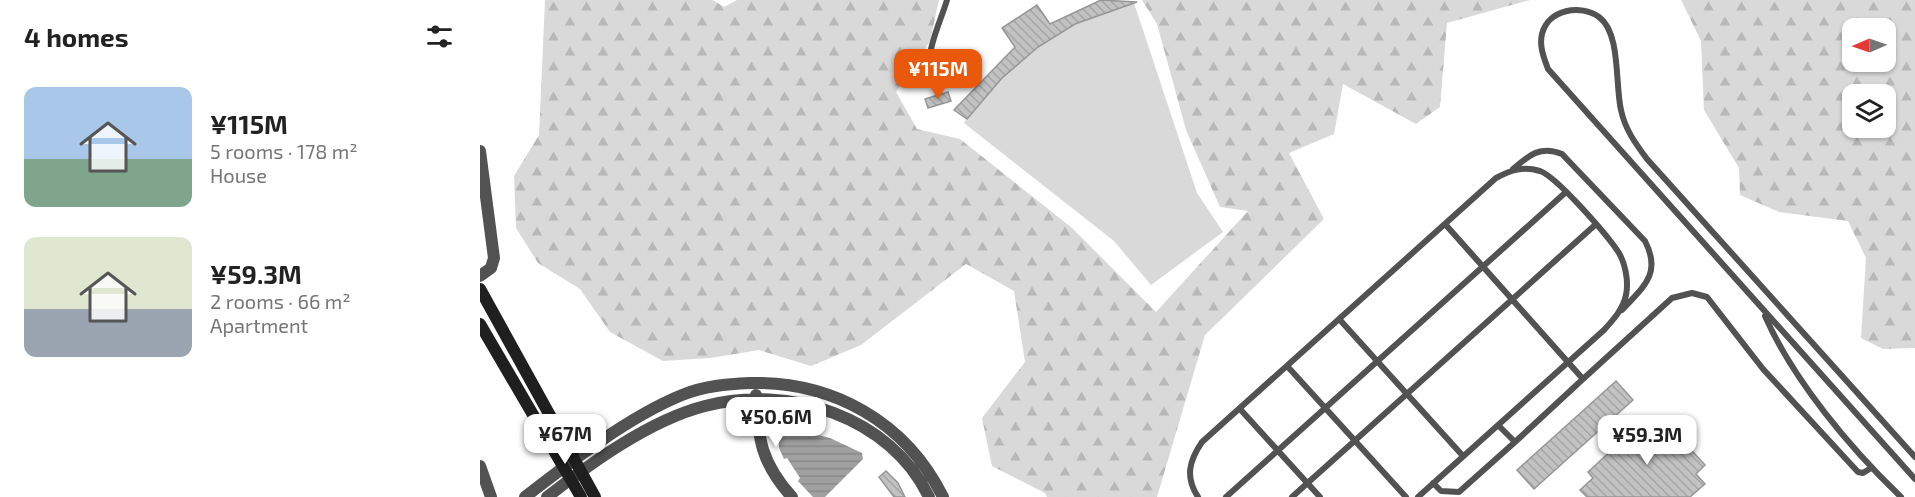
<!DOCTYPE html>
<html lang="en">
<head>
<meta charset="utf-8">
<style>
	:root { --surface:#fff; --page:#f6f6f6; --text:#222; --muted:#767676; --accent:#ea580c }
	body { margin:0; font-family:"Exo 2",sans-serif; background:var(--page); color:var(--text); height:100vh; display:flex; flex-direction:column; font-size:22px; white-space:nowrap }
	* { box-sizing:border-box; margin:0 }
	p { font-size:20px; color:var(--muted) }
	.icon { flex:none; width:33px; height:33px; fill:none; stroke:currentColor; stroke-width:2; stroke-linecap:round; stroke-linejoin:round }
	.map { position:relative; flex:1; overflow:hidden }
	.details { display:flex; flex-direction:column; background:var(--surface); width:480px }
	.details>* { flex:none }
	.needle { width:39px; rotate:268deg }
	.fabs { position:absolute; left:1362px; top:18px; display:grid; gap:12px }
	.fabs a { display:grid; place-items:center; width:54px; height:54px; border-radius:12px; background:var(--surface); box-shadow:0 2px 4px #0004; font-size:30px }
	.price { position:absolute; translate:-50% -51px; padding:0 14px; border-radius:12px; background:#fff; color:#222; font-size:20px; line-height:39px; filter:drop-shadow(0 2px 3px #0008) }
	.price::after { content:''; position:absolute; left:50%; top:36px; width:18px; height:14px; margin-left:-9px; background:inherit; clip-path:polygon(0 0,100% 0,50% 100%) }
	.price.selected { background:var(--accent); color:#fff }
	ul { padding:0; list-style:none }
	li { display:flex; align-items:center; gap:18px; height:150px; padding:0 24px }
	li span { display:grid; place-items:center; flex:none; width:168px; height:120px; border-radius:12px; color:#555 }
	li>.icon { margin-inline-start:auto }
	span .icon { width:72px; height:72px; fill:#fffc; stroke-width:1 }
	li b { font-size:26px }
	h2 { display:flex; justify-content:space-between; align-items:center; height:72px; padding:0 24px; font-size:26px }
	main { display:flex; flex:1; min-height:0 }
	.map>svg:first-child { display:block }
	.forest { fill:url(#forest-firs); fill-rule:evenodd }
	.green { fill:#d9d9d9 }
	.water { fill:url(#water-rules) }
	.building { fill:url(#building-back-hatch); stroke:#969696; stroke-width:1.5 }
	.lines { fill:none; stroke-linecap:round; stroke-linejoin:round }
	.service { stroke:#525252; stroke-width:6 }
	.minor { stroke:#525252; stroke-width:12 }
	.tertiary { stroke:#525252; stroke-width:12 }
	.secondary { stroke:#1f1f1f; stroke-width:12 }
</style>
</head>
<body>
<main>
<section class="details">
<h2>4 homes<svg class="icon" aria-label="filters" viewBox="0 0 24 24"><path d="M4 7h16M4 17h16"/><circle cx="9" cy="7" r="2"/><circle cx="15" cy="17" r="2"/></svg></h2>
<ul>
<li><span style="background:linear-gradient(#a9c7e8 60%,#7fa58c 0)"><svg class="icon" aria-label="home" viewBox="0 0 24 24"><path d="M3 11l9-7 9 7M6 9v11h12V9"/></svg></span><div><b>¥115M</b><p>5 rooms · 178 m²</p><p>House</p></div></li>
<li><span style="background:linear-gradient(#dfe7d0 60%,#9aa5b1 0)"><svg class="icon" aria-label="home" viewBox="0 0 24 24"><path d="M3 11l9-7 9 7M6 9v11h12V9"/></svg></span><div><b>¥59.3M</b><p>2 rooms · 66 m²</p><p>Apartment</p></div></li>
</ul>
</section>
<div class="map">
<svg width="1435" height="497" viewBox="0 0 1435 497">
	<defs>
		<pattern id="forest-firs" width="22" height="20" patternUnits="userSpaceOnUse" patternTransform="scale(1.5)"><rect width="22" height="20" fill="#d9d9d9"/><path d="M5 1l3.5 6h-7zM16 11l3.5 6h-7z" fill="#b8b8b8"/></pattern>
		<pattern id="water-rules" width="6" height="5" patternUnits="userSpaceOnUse" patternTransform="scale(1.5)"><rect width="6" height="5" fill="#a0a0a0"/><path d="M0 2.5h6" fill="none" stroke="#888"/></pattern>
		<pattern id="building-back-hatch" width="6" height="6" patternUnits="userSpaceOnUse" patternTransform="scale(1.5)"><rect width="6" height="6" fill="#c2c2c2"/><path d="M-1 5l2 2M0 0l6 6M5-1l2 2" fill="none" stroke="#a5a5a5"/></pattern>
	</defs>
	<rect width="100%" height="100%" fill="#fff"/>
	<path class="forest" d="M65 0H233L244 7 257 0H459L450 41 416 92 437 129 480 139 592 228 676 312 768 211 740 207 706 130 677 24 662 0H1050L967 23 960 107 936 124 863 84 854 134 809 153 844 219 725 335 677 497H567L565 493 512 466 502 418 545 362 534 291 486 264 381 345 331 366 279 350 230 358 183 361 130 332 100 289 58 263 36 228 34 176 59 135Z
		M1201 0H1435V348L1403 349 1381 338 1386 258 1368 221 1299 212 1260 195 1259 168 1224 110 1221 41ZM1372 28H1406V62H1372ZM1372 94H1406V128H1372Z"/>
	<path class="green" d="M654 3 717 193 743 232 671 285 634 241 484 123C522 64 586 19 654 3Z"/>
	<path class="water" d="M308 420H326L327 432 350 438 382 453 383 459 345 497H333L318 481 320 478 307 458 304 459 299 448V429Z"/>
	<path class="building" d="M621 0 657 2 595 24 558 47 522 78 487 119 474 110 535 47 522 28 557 5 570 24Z
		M468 92 471 101 448 108 445 99Z
		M1136 381 1153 400 1054 489 1037 470Z
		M1180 416 1225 465 1216 474 1225 484 1210 497H1107L1100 490 1113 478 1108 472 1163 421 1169 427Z
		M406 471 418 483 425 497H414L399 477Z"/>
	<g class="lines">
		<path class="service" d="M467 0C462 17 452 38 450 55 448 75 472 88 487 74 491 71 493 62 495 57
			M1033 169C1049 155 1061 145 1082 154L1165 241C1182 274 1163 287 1142 310
			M965 224 1103 379 1192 298 1212 293 1227 297 1283 369 1378 472 1383 473 1391 468
			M1285 316C1313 380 1370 448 1421 497
			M860 320 983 456
			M808 367 926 497
			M760 409 840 497
			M1018 425 1035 442 1103 379
			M1435 457 1167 159C1155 143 1145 129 1141 110 1135 85 1141 33 1119 17 1101 4 1068 9 1062 34 1059 46 1064 58 1068 69L1435 479
			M953 483 961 491 979 492 1035 442
			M718 497C705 477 709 461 722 442L1016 178C1031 170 1043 166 1060 171 1077 177 1126 234 1137 250 1145 261 1149 281 1146 295 1143 309 1134 319 1124 330L938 497
			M746 497 1086 192
			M812 497 1115 225"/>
		<path class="minor" d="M0 466 11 497"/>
		<path class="tertiary" d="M0 151 14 258 11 268 0 276
			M276 395C278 439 281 463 312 497
			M45 497C90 462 150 416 202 395 224 386 247 384 270 383 353 381 426 422 463 497
			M67 497C111 463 170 420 225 406 308 384 410 416 449 497"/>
		<path class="secondary" d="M0 289 115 497
			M0 324 101 497"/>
	</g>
</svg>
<div class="fabs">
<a><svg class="needle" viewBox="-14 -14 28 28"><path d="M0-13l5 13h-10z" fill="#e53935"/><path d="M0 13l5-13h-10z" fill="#767676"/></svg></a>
<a><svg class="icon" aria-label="layers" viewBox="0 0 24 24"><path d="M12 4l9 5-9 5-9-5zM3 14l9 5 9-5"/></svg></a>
</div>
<b class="price selected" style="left:458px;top:100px">¥115M</b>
<b class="price" style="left:296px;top:448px">¥50.6M</b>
<b class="price" style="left:85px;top:465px">¥67M</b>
<b class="price" style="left:1167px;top:466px">¥59.3M</b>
</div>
</main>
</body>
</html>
